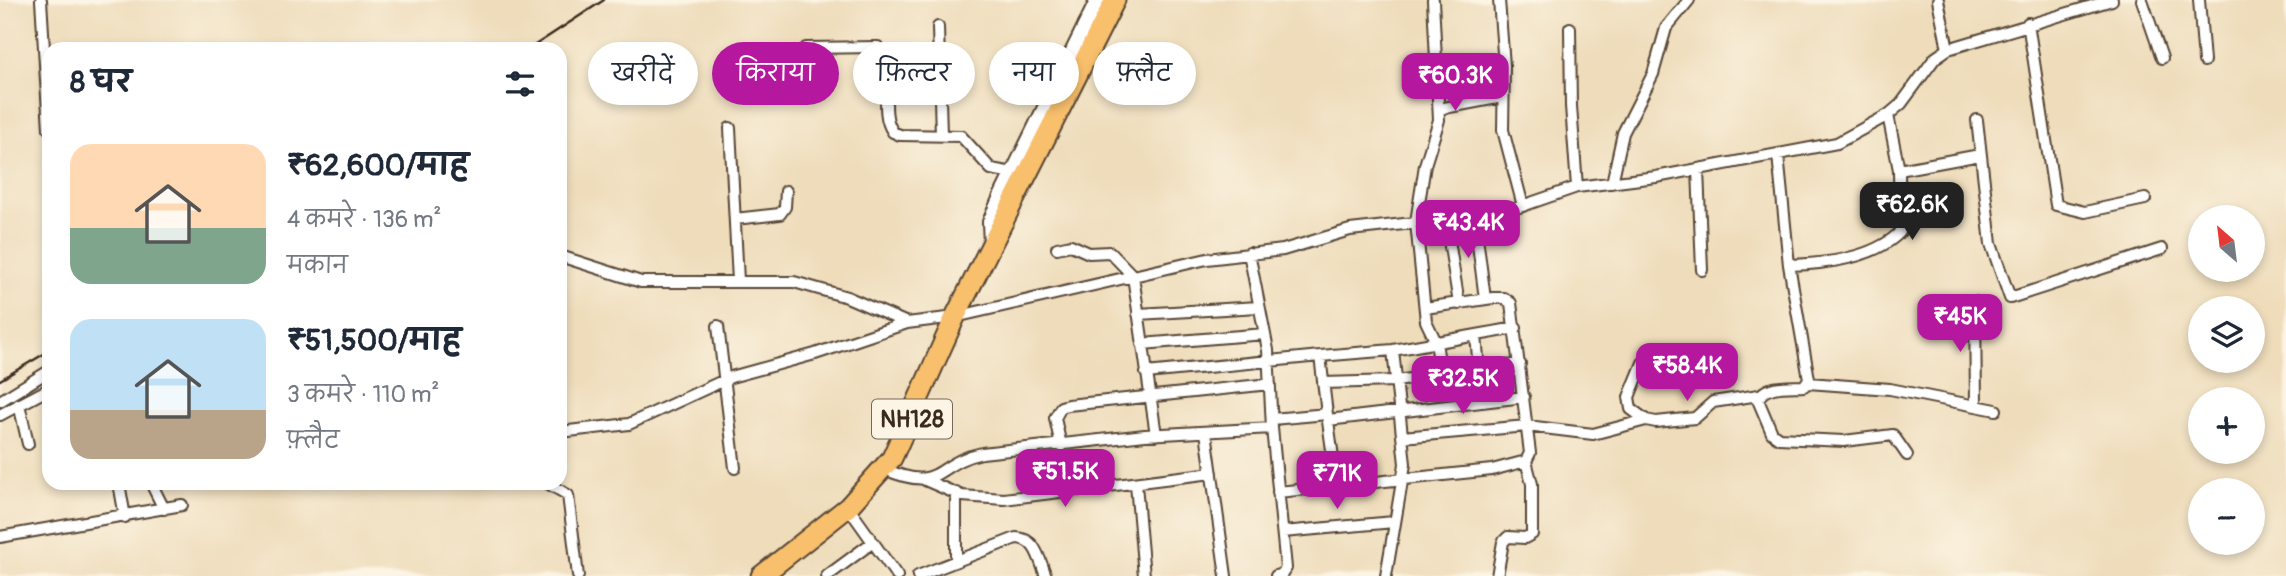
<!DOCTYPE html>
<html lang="hi">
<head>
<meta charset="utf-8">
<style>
	:root { --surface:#fff; --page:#f2f2f3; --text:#1f2937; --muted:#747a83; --accent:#b5179e }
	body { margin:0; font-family:Pangolin,"Playpen Sans Deva",sans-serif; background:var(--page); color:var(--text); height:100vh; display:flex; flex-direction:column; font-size:26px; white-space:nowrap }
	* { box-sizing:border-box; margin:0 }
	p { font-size:23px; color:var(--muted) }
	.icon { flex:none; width:38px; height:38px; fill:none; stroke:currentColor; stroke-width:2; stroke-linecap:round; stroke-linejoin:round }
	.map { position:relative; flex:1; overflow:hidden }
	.side { position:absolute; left:42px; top:42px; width:525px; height:448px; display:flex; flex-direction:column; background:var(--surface); border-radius:21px; box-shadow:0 4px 10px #0003 }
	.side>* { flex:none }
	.hud { position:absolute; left:588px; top:42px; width:665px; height:63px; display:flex; gap:14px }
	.needle { width:46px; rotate:332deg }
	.controls { position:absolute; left:2188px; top:205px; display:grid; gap:14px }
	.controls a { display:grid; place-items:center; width:77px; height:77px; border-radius:50%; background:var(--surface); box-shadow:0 4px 10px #0003; font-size:35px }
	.price { position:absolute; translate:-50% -60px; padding:0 16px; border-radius:14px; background:var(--accent); color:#fff; font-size:23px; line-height:46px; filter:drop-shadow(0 2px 4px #0008) }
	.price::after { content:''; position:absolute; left:50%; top:42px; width:21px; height:16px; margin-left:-10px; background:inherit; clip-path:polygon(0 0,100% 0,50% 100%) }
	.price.active { background:#222; color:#fff }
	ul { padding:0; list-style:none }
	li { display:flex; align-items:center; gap:21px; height:175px; padding:0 28px }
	li span { display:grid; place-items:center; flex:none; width:196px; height:140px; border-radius:21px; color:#555 }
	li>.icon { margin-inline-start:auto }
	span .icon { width:84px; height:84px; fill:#fffc; stroke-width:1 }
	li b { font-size:30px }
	h2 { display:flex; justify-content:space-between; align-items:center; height:84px; padding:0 28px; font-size:30px }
	.pill { padding:0 24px; border-radius:32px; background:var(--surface); box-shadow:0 4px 10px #0003; font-size:24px; line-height:63px }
	.pill.active { background:var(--accent); color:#fff }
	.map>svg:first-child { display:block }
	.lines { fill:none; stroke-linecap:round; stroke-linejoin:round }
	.minor-casing { stroke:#564535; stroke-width:14 }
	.tertiary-casing { stroke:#564535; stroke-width:18 }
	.trunk-casing { stroke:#564535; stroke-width:23 }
	.minor { stroke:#fff; stroke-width:10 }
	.tertiary { stroke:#fff; stroke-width:14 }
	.trunk { stroke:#f8bf6c; stroke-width:19 }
	.rail { stroke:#3b2a1e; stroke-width:2.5 }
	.labels { text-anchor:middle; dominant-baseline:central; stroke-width:5; stroke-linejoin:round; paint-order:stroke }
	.shield { fill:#fcf5e5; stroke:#75675a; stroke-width:2 }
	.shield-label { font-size:23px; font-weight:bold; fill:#3b2a1e }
</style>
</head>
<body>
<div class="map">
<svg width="2286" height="576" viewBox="0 0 2286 576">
	<rect width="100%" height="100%" fill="#fcf5e5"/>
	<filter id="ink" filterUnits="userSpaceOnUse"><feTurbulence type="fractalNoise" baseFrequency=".0143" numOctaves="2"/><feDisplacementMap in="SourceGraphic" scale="14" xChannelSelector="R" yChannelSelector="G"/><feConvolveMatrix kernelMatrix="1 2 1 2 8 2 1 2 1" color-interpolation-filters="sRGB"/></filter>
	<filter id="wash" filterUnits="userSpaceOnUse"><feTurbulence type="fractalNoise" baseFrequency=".00686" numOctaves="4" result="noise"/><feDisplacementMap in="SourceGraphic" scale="28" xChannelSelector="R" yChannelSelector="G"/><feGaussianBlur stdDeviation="1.57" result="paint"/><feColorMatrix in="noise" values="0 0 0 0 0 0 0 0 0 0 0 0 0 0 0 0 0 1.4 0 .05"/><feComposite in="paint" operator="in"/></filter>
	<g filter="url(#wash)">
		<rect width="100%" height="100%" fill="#eedcba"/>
	</g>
	<g filter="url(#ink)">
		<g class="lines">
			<defs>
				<path id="minor" d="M41 0 49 129
					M1433 0 1439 120 1425 165 1416 222 1426 321 1436 342 1441 375
					M1499 0 1504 66 1503 130 1523 206
					M1938 0 1948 49
					M2142 0 2162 58
					M2199 0 2204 61
					M2028 23 2056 205 2085 212 2145 199
					M938 27 941 135
					M1570 28 1571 106 1577 187
					M806 48 878 47C898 68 876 109 893 132L900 135 961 136 991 169 1013 173
					M1439 109 1502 97
					M1977 120 1991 244 2010 298 2162 249
					M730 128 738 281
					M1778 155 1789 265 1809 379 1804 386C1789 387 1763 384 1758 400L1772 433 1779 438 1844 441 1893 435 1907 455
					M1698 169 1702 270
					M1899 170 1980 155
					M1612 183 1623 133 1653 74 1666 28 1689 0
					M735 219 780 214 785 207 786 191
					M1446 221 1459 304
					M1475 221 1485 299
					M1057 248 1071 245 1089 253 1110 252 1133 276 1156 435
					M560 256 641 282H794L847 297 907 323
					M1789 265C1824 264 1874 259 1900 232L1899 170 1888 115
					M1975 302 1976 406
					M1138 314 1259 307
					M718 326 735 468
					M1476 335 1479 370
					M1142 344 1265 334
					M1643 363 1629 397 1631 409 1646 420 1656 422 1695 418 1713 402 1759 395
					M1146 373 1320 356
					M1323 383 1396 381 1520 364
					M1808 383 1890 389 1996 410
					M0 401 49 371
					M19 404 28 444
					M1327 414 1320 356 1393 350 1516 328
					M0 415 49 389
					M1272 419 1327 414 1337 486
					M1328 420 1524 397
					M1272 428 1286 568 1282 574 1276 576
					M560 432 629 424 731 377 815 354 907 323 955 317 1207 259 1283 250 1350 230 1431 221H1479L1577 187 1656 177 1837 143 1888 115 1901 104 1935 58 1948 49 2112 0
					M1206 432 1226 576
					M1402 437 1527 426 1593 434 1646 420
					M1061 446 1055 418 1061 407 1068 405 1270 384
					M884 469C943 494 933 463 982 453L1145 435 1272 428 1268 350 1249 253
					M925 480 962 496 1004 499 1212 473
					M119 483 125 517
					M151 483 164 509
					M547 483 568 495 578 576
					M1136 484 1144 576
					M1278 492 1492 470 1526 461 1530 453 1511 303 1504 298H1493L1425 308
					M848 507 897 576
					M1283 532 1394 522
					M0 537 182 505
					M956 560V493
					M827 576 873 542
					M918 576 1016 538C1036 538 1039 559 1046 576
					M1386 576 1405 464 1393 350
					M1497 576 1503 542 1508 537 1525 538 1532 534V484L1526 461"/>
				<path id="tertiary" d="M991 244 990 222 999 201 1098 0"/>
				<path id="trunk" d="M761 576 848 507 892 458 955 317 1115 0"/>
			</defs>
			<use href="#minor" class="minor-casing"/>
			<use href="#tertiary" class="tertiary-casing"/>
			<use href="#trunk" class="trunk-casing"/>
			<use href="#minor" class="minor"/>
			<use href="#tertiary" class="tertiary"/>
			<use href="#trunk" class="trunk"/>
			<path class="rail" d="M529 49 604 0
				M0 380 49 351"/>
		</g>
	</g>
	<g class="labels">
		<rect class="shield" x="872" y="399.5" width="80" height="39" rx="5"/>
		<g class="shield-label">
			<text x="912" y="419">NH128</text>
		</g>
	</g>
</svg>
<div class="controls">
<a><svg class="needle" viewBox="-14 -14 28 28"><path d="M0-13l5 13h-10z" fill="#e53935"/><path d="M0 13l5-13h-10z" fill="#747a83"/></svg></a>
<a><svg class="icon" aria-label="layers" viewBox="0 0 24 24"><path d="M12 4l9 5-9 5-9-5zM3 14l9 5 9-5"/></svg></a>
<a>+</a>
<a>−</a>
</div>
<b class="price" style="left:1455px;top:113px">₹60.3K</b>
<b class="price active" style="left:1912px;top:242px">₹62.6K</b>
<b class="price" style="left:1468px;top:260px">₹43.4K</b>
<b class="price" style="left:1960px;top:354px">₹45K</b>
<b class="price" style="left:1687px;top:403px">₹58.4K</b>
<b class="price" style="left:1463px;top:416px">₹32.5K</b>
<b class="price" style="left:1065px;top:509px">₹51.5K</b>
<b class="price" style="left:1337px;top:511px">₹71K</b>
<div class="hud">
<a class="pill">खरीदें</a>
<a class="pill active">किराया</a>
<a class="pill">फ़िल्टर</a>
<a class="pill">नया</a>
<a class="pill">फ़्लैट</a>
</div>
<section class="side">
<h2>8 घर<svg class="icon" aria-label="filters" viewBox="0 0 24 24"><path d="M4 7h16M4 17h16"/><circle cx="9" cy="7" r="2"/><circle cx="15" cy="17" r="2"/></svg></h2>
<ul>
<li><span style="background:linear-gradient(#ffd9b3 60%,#7fa58c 0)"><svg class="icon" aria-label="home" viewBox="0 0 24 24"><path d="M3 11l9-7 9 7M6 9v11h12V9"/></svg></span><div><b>₹62,600/माह</b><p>4 कमरे · 136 m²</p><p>मकान</p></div></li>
<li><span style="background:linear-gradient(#bfe0f5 65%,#b9a48a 0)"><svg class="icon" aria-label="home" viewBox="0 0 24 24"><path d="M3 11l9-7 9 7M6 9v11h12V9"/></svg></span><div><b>₹51,500/माह</b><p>3 कमरे · 110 m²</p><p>फ़्लैट</p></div></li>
</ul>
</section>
</div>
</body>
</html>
